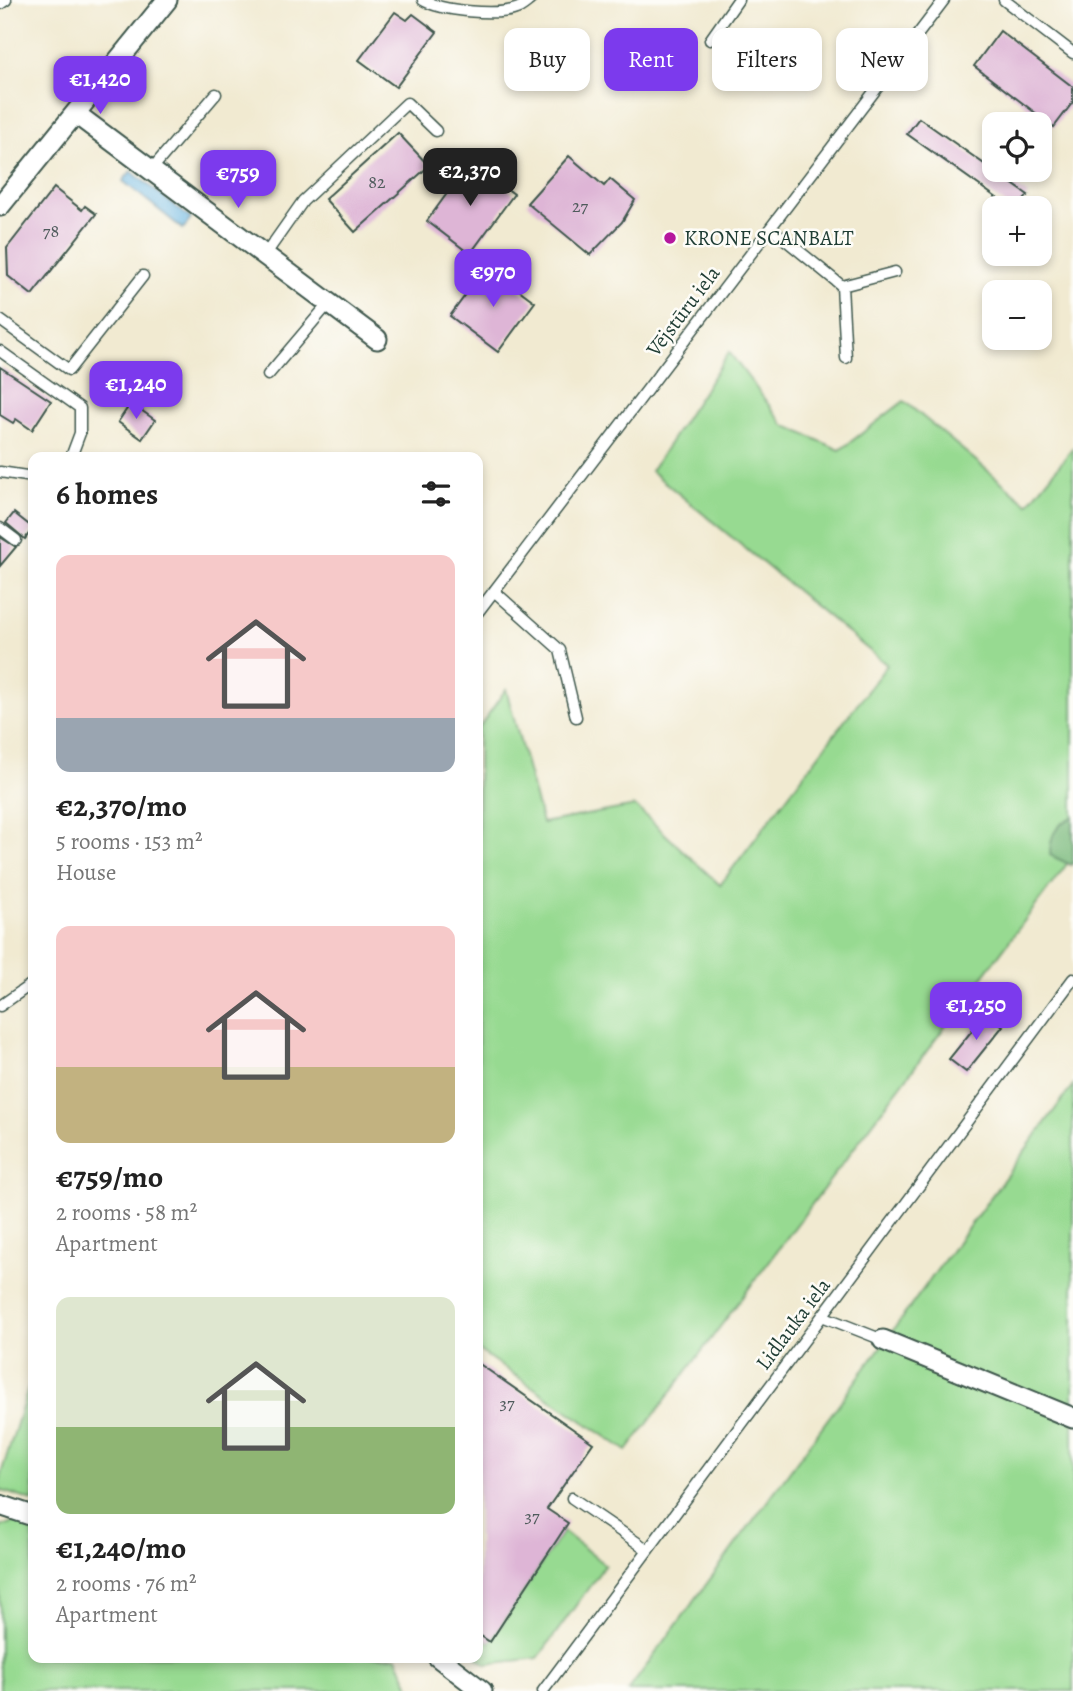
<!DOCTYPE html>
<html lang="en">
<head>
<meta charset="utf-8">
<style>
	:root { --surface:#fff; --page:#f2f2f2; --text:#222; --muted:#767676; --accent:#7c3aed }
	body { margin:0; font-family:Alegreya,serif; background:var(--page); color:var(--text); height:100vh; display:flex; flex-direction:column; font-size:26px; white-space:nowrap }
	* { box-sizing:border-box; margin:0 }
	p { font-size:23px; color:var(--muted) }
	.icon { flex:none; width:38px; height:38px; fill:none; stroke:currentColor; stroke-width:2; stroke-linecap:round; stroke-linejoin:round }
	.map { position:relative; flex:1; overflow:hidden }
	.side { position:absolute; left:28px; top:452px; width:455px; height:1211px; display:flex; flex-direction:column; background:var(--surface); border-radius:14px; box-shadow:0 4px 10px #0003 }
	.side>* { flex:none }
	.banner { position:absolute; left:504px; top:28px; width:464px; height:63px; display:flex; gap:14px }
	.controls { position:absolute; left:982px; top:112px; display:grid; gap:14px }
	.controls a { display:grid; place-items:center; width:70px; height:70px; border-radius:14px; background:var(--surface); box-shadow:0 4px 10px #0003; font-size:35px }
	.price { position:absolute; translate:-50% -60px; padding:0 16px; border-radius:14px; background:var(--accent); color:#fff; font-size:23px; line-height:46px; filter:drop-shadow(0 2px 4px #0008) }
	.price::after { content:''; position:absolute; left:50%; top:42px; width:21px; height:16px; margin-left:-10px; background:inherit; clip-path:polygon(0 0,100% 0,50% 100%) }
	.price.active { background:#222; color:#fff }
	ul { padding:0; list-style:none }
	li { display:grid; align-content:center; gap:14px; height:371px; padding:0 28px }
	li span { display:grid; place-items:center; height:217px; border-radius:14px; color:#555 }
	li>.icon { margin-inline-start:auto }
	span .icon { width:126px; height:126px; fill:#fffc; stroke-width:1 }
	li b { font-size:30px }
	h2 { display:flex; justify-content:space-between; align-items:center; height:84px; padding:0 28px; font-size:30px }
	.tag { padding:0 24px; border-radius:14px; background:var(--surface); box-shadow:0 4px 10px #0003; font-size:24px; line-height:63px }
	.tag.active { background:var(--accent); color:#fff }
	.map>svg:first-child { display:block }
	.green { fill:#97da91; stroke:#5b8c62; stroke-width:2 }
	.forest { fill:#79ba7b; stroke:#4c7c58; stroke-width:2 }
	.water { fill:#68b5e2; stroke:#44798b; stroke-width:2 }
	.building { fill:#deb5d6 }
	.lines { fill:none; stroke-linecap:round; stroke-linejoin:round }
	.service-casing { stroke:#3e574c; stroke-width:13 }
	.minor-casing { stroke:#3e574c; stroke-width:23 }
	.service { stroke:#fff; stroke-width:10 }
	.minor { stroke:#fff; stroke-width:19 }
	.poi-dot { fill:#b5179e; stroke:#fdfcf7; stroke-width:2.5 }
	.labels { text-anchor:middle; dominant-baseline:central; stroke-width:5; stroke-linejoin:round; paint-order:stroke }
	.number-label { font-size:18px; fill:#4f5b5c }
	.poi-label { font-size:21px; fill:#1f3d34; stroke:#fdfcf7; text-anchor:start }
	.street-label { font-size:21px; fill:#1f3d34; stroke:#fdfcf7 }
</style>
</head>
<body>
<div class="map">
<svg width="1073" height="1691" viewBox="0 0 1073 1691">
	<rect width="100%" height="100%" fill="#fdfcf7"/>
	<filter id="ink" filterUnits="userSpaceOnUse"><feTurbulence type="fractalNoise" baseFrequency=".0143" numOctaves="2"/><feDisplacementMap in="SourceGraphic" scale="14" xChannelSelector="R" yChannelSelector="G"/><feConvolveMatrix kernelMatrix="1 2 1 2 8 2 1 2 1" color-interpolation-filters="sRGB"/></filter>
	<filter id="wash" filterUnits="userSpaceOnUse"><feTurbulence type="fractalNoise" baseFrequency=".00686" numOctaves="4" result="noise"/><feDisplacementMap in="SourceGraphic" scale="28" xChannelSelector="R" yChannelSelector="G"/><feGaussianBlur stdDeviation="1.57" result="paint"/><feColorMatrix in="noise" values="0 0 0 0 0 0 0 0 0 0 0 0 0 0 0 0 0 1.4 0 .05"/><feComposite in="paint" operator="in"/></filter>
	<g filter="url(#wash)">
		<rect width="100%" height="100%" fill="#f1ead1"/>
		<path class="green" d="M729 352 784 425 840 450 904 401 1028 504 1073 448V856L627 1451 478 1350V729L506 689 542 823 635 806 720 885 887 665 651 471Z
			M1073 1085V1691H628Z
			M33 1373V1501L0 1490V1477Z
			M15 1521 33 1526V1657H397L412 1691H0V1527Z
			M563 1531 605 1565 538 1658 486 1664 476 1657 478 1634 490 1642Z"/>
		<path class="forest" d="M1073 817V863L1071 865 1050 855C1050 836 1055 825 1073 817Z"/>
		<path class="water" d="M131 171 191 219 183 229 123 181Z"/>
		<g id="blocks">
			<path class="building" d="M395 12 407 20 413 14 437 32 396 87 359 60Z
				M1000 31 1073 87V102L1054 127 974 66Z
				M919 118 1028 195 1018 208H1011L907 134Z
				M398 133 429 166 355 232 325 199Z
				M569 156 604 186 610 179 635 200 622 222 590 255 527 203Z
				M470 162 514 194 470 254 427 221Z
				M54 188 82 210 85 206 96 214 32 295 8 276 7 248Z
				M487 266 535 302 498 352 450 316Z
				M0 367 51 401 32 430 16 419 13 423 0 415Z
				M131 403 155 420 142 439 118 422Z
				M14 513 33 528 25 539 6 523Z
				M0 537 16 547 0 566Z
				M986 1013 1003 1026 966 1072 949 1059Z
				M478 1363 593 1443 547 1509 568 1523 490 1642 478 1634Z"/>
		</g>
	</g>
	<g filter="url(#ink)">
		<use href="#blocks" fill-opacity="0" stroke="#3e574c" stroke-width="2"/>
		<g class="lines">
			<defs>
				<path id="service" d="M423 0C441 11 496 16 516 9 521 8 526 3 530 0
					M1004 0 1073 53
					M0 4 6 0
					M710 40 738 0
					M151 170 216 94
					M771 228 842 286 846 358
					M265 255 303 201 407 103 436 131
					M842 286 895 272
					M0 320 69 370 143 276
					M0 351 80 408V433L71 457
					M268 375 329 303
					M0 472 33 477
					M0 528 16 540
					M494 591 560 650 576 717
					M478 612 944 0
					M0 1006 33 983
					M822 1316 883 1340
					M572 1498 648 1550
					M543 1691 1073 979"/>
				<path id="minor" d="M76 114 377 339
					M0 206 167 0
					M883 1340 1073 1418
					M0 1505 33 1516
					M438 1657 482 1691"/>
			</defs>
			<use href="#service" class="service-casing"/>
			<use href="#minor" class="minor-casing"/>
			<use href="#service" class="service"/>
			<use href="#minor" class="minor"/>
		</g>
	</g>
	<circle class="poi-dot" cx="670" cy="238" r="7"/>
	<g class="labels">
		<g class="number-label">
			<text x="377" y="182">82</text>
			<text x="580" y="206">27</text>
			<text x="51" y="231">78</text>
			<text x="507" y="1403">37</text>
			<text x="532" y="1516">37</text>
		</g>
		<g class="poi-label">
			<text x="684" y="238">KRONE SCANBALT</text>
		</g>
		<g class="street-label">
			<text transform="translate(683 311) rotate(-53)">Vējstūru iela</text>
			<text transform="translate(793 1324) rotate(-53)">Lidlauka iela</text>
		</g>
	</g>
</svg>
<div class="controls">
<a><svg class="icon" aria-label="locate" viewBox="0 0 24 24"><circle cx="12" cy="12" r="6"/><path d="M12 2v4M12 18v4M2 12h4M18 12h4"/></svg></a>
<a>+</a>
<a>−</a>
</div>
<b class="price" style="left:100px;top:116px">€1,420</b>
<b class="price active" style="left:470px;top:208px">€2,370</b>
<b class="price" style="left:238px;top:210px">€759</b>
<b class="price" style="left:493px;top:309px">€970</b>
<b class="price" style="left:136px;top:421px">€1,240</b>
<b class="price" style="left:976px;top:1042px">€1,250</b>
<div class="banner">
<a class="tag">Buy</a>
<a class="tag active">Rent</a>
<a class="tag">Filters</a>
<a class="tag">New</a>
</div>
<section class="side">
<h2>6 homes<svg class="icon" aria-label="filters" viewBox="0 0 24 24"><path d="M4 7h16M4 17h16"/><circle cx="9" cy="7" r="2"/><circle cx="15" cy="17" r="2"/></svg></h2>
<ul>
<li><span style="background:linear-gradient(#f6c9c9 75%,#9aa5b1 0)"><svg class="icon" aria-label="home" viewBox="0 0 24 24"><path d="M3 11l9-7 9 7M6 9v11h12V9"/></svg></span><div><b>€2,370/mo</b><p>5 rooms · 153 m²</p><p>House</p></div></li>
<li><span style="background:linear-gradient(#f6c9c9 65%,#c2b280 0)"><svg class="icon" aria-label="home" viewBox="0 0 24 24"><path d="M3 11l9-7 9 7M6 9v11h12V9"/></svg></span><div><b>€759/mo</b><p>2 rooms · 58 m²</p><p>Apartment</p></div></li>
<li><span style="background:linear-gradient(#dfe7d0 60%,#8fb573 0)"><svg class="icon" aria-label="home" viewBox="0 0 24 24"><path d="M3 11l9-7 9 7M6 9v11h12V9"/></svg></span><div><b>€1,240/mo</b><p>2 rooms · 76 m²</p><p>Apartment</p></div></li>
</ul>
</section>
</div>
</body>
</html>
